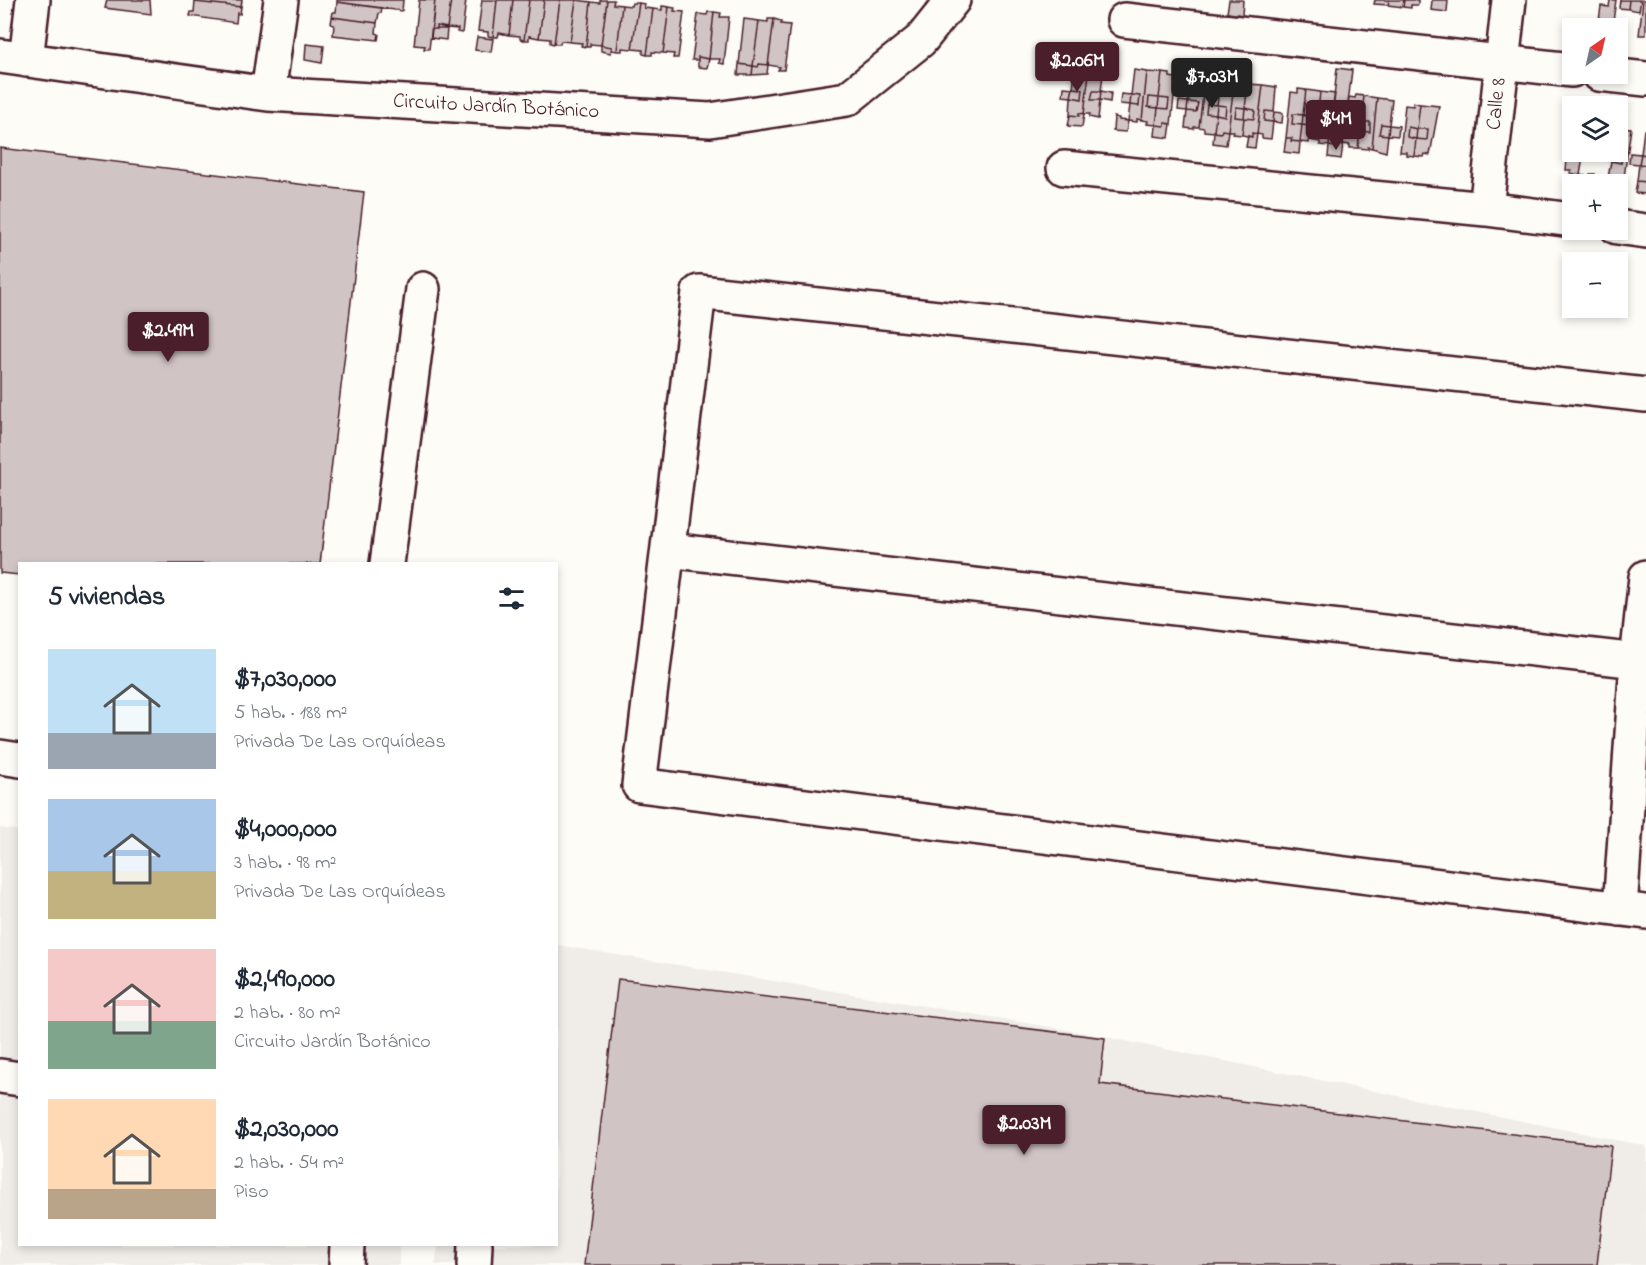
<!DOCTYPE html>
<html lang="es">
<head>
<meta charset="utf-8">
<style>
	:root { --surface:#fff; --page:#f6f6f7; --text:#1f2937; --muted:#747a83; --accent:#4a1f2b }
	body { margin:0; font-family:"Indie Flower",sans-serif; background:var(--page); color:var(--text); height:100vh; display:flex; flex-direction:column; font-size:22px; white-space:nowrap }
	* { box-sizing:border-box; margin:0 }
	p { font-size:20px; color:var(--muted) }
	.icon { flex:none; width:33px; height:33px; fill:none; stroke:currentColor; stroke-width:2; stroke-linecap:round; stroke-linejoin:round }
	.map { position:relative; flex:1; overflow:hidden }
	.sheet { position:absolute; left:18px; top:562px; width:540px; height:684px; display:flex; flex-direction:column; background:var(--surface); border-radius:0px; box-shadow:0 3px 9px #0003 }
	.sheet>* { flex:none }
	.needle { width:39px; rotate:34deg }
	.controls { position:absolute; left:1562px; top:18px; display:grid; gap:12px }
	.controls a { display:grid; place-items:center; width:66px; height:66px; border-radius:0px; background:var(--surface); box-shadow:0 3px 9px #0003; font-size:30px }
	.price { position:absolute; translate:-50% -51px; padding:0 14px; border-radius:6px; background:var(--accent); color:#fff; font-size:20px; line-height:39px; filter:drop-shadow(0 2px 3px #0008) }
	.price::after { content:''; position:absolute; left:50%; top:36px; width:18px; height:14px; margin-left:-9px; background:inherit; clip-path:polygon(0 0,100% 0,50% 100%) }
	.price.active { background:#222; color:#fff }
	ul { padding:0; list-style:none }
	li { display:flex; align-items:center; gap:18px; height:150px; padding:0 30px }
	li span { display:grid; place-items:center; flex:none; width:168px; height:120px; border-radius:0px; color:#555 }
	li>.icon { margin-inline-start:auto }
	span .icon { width:72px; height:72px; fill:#fffc; stroke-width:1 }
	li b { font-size:26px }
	h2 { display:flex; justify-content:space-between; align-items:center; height:72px; padding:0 30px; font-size:26px }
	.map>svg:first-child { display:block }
	.built { fill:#f0ece8 }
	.building { fill:#d0c5c4; stroke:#4a1f2b; stroke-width:1.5 }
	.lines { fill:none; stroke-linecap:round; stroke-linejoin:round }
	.minor-casing { stroke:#4a1f2b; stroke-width:38 }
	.minor { stroke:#fdfcf7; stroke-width:33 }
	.labels { text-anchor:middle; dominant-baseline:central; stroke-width:4.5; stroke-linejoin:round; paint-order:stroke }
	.street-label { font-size:21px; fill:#4a1f2b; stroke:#fdfcf7 }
</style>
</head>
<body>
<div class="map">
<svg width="1646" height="1265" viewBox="0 0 1646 1265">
	<rect width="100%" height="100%" fill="#fdfcf7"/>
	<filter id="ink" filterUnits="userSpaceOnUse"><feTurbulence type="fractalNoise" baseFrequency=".0167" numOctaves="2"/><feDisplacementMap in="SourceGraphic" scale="12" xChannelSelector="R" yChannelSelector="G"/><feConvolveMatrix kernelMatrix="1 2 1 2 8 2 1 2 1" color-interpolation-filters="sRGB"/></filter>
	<g filter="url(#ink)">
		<path class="built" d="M0 828 20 831V1245H399V1265H0Z
			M557 945 1080 1032 1646 1146V1265H435L438 1245H556Z"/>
		<path class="building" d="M107 0H150L151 14 105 8Z
			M195 0H242L241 7 195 2Z
			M337 0H403L402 11 337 2Z
			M419 0H435L429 49H424L425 46 414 45Z
			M435 0H451L447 28 437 26V29H432Z
			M451 0H466L462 33 457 32 458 29 447 28Z
			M482 0H497L493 37 488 36V32L478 31Z
			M497 0H513L509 35 499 33 498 37H493Z
			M513 0H529L524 40 520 39V36L509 35Z
			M529 0H544L539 38 529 36V40H524Z
			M544 0H560L554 44 550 43V39L539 38Z
			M560 0H576L570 42 561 41 560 44H554Z
			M576 0 591 2 586 47 581 46 582 43 570 42Z
			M600 0H607L601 45 590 44V47H586L591 2 600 3Z
			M607 0H614L613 4 622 5 617 51 611 50 612 47 601 45Z
			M1229 0H1243L1242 15 1227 13Z
			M1375 0H1389L1388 5 1374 4Z
			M1389 0H1404L1403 7 1388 5Z
			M1404 0H1418V5H1411V8L1403 7Z
			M1432 0H1448L1447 12 1431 10Z
			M1610 0H1616L1612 28H1598L1601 6 1609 7Z
			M1620 0H1629L1628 9 1619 8Z
			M1629 0H1641L1639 11 1628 9Z
			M1643 0H1646V35H1639Z
			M195 2 241 7 240 14 237 13 236 23 190 16 191 12H194Z
			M337 2 382 8 381 13H379L377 23 332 17 333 12H336Z
			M632 3H639L632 49 622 48V51H617L622 5 631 6Z
			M639 3 645 4 644 8 653 9 647 55 643 54V50L632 49Z
			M662 6 669 7 663 53 652 52V55H647L653 9 662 10Z
			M669 7 675 8 674 11 684 12 678 58H673L674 54 663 53Z
			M708 12H714L709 59 698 57V60H692L698 14 707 15Z
			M714 12 721 13 720 17H729L724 64 719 63 720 59H709Z
			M332 17 377 23 376 33 379 34 378 40 333 35 334 25 331 24Z
			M744 19 759 21 753 66 739 64Z
			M768 19H774L768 65 759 64 758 67 753 66 759 21 768 22Z
			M774 19 781 21V24L790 25 784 70H778L780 67 768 65Z
			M1612 28 1619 29 1618 32 1625 33 1622 61 1617 60V28Z
			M432 29H447L446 40 431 38Z
			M477 37 493 39 491 52 475 50Z
			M306 44 324 46 322 63 305 60Z
			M601 45 612 47 611 53 601 51Z
			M698 57 709 59 707 68 698 67Z
			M1076 63 1090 65 1084 114 1079 113V116L1070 115 1071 97 1082 99 1083 89 1073 88Z
			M739 64 753 66 752 75H738Z
			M759 64 768 65 767 74 752 75 753 66 758 67Z
			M1090 65 1104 67 1101 91H1093L1091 100H1100L1098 119 1089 117 1090 114H1084Z
			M1337 68 1352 70 1343 144 1337 143 1336 147 1329 146 1331 128 1340 129 1341 119 1332 118Z
			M1134 70 1147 72 1142 120 1137 119V122L1128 121 1130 105 1139 106 1140 96 1131 95Z
			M1147 72 1162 73 1159 98 1149 97 1148 107 1158 108 1156 125 1147 124 1148 121 1142 120Z
			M1162 73 1170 74V77L1176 78 1171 124 1165 123V126L1156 125 1158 108 1168 109 1169 99 1159 98Z
			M1191 77 1205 78 1199 127H1194V129L1185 128 1187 111 1196 112 1198 103 1188 102Z
			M1205 78 1220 80 1217 105 1207 104 1206 113 1216 114 1214 132 1204 131V128L1199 127Z
			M1220 80 1234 85 1228 131 1222 130 1221 133 1214 132 1216 114 1225 116 1226 106 1217 105Z
			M1241 82 1248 84 1245 108 1236 107 1235 117 1244 118 1242 135 1233 134 1234 131H1228L1234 85 1240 86Z
			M1248 84 1263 85 1257 134 1252 133V137L1242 135 1244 118 1254 119 1255 110 1245 108Z
			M1263 85 1276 87 1274 112 1265 111 1264 121 1273 122 1271 139 1262 138V135L1257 134Z
			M1064 87 1073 88 1071 97 1063 96Z
			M1073 88 1083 89 1082 99 1071 97Z
			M1298 89 1306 90 1303 115 1293 114 1292 124 1302 125 1300 142 1291 141 1292 138H1286L1291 92 1298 93Z
			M1306 90 1320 92 1315 141 1309 140V143L1300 142 1302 125 1311 126 1313 117 1303 115Z
			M1093 91H1101L1100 100H1091Z
			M1101 91 1111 93 1110 102 1100 100Z
			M1320 92 1335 94 1332 118H1322L1321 127 1331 128 1329 146 1320 145V142L1315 141Z
			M1121 94 1131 95 1130 105 1120 104Z
			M1131 95 1140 96 1139 106 1130 105Z
			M1356 95 1364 96 1361 122 1351 121 1350 131H1360L1358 148H1350V145L1343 144 1349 97 1355 98Z
			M1364 96 1377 98 1372 148 1368 147V149L1358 148 1360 131 1370 132V122H1361Z
			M1149 97 1159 98 1158 108 1148 107Z
			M1159 98 1169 99 1168 109 1158 108Z
			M1377 98 1392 100 1389 125 1381 124 1379 134 1388 135 1386 152 1372 148Z
			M1179 101 1188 102 1187 111 1178 110Z
			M1188 102 1198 103 1196 112 1187 111Z
			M1413 102 1420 104 1417 129 1408 127 1407 137 1416 139 1414 156 1406 155V152H1400L1405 105 1413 106Z
			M1207 104 1217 105 1216 114 1206 113Z
			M1420 104 1439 106 1430 155 1425 154 1424 157 1414 156 1416 139 1427 140 1428 129H1417Z
			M1217 105 1226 106 1225 116 1216 114Z
			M1236 107 1245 108 1244 118 1235 117Z
			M1245 108 1255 110 1254 119 1244 118Z
			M1265 111 1274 112 1273 122 1264 121Z
			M1274 112 1283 113 1282 123 1273 122Z
			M1079 113 1084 114 1082 127 1068 126 1070 115 1079 116Z
			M1293 114 1303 115 1302 125 1292 124Z
			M1303 115 1313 117 1311 126 1302 125Z
			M1114 117 1119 118V120L1128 121 1126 132 1113 131Z
			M1322 118H1332L1331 128 1321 127Z
			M1332 118 1341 119 1340 129 1331 128Z
			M1351 121 1361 122 1360 131H1350Z
			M1361 122H1370V132L1360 131Z
			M1571 122 1573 156 1583 157 1580 175 1570 173 1571 170H1566Z
			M1165 123 1171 124 1169 138 1155 136 1156 125 1165 126Z
			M1381 124 1389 125 1388 135 1379 134Z
			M1389 125 1399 126 1398 136 1388 135Z
			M1408 127 1417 129 1416 139 1407 137Z
			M1617 127 1631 128 1624 177H1619V179L1608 178 1611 161 1621 163 1623 152H1615H1617Z
			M1417 129H1428L1427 140 1416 139Z
			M1222 130 1228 131 1226 145 1213 143 1214 132 1221 133Z
			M1644 130H1646V155L1641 154Z
			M1252 133 1257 134 1255 148 1246 147 1248 136 1252 137Z
			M1286 138H1292L1291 141 1300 142 1299 154 1284 152Z
			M1337 143 1343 144 1341 159 1328 157 1329 146 1336 147Z
			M0 148 364 192 320 564H20V575L0 573Z
			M1583 152H1593V158L1583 157Z
			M1603 152H1612L1611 161 1602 160Z
			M1612 152H1623L1621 163 1611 161Z
			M1630 153 1641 154 1639 164 1629 163Z
			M1641 154 1646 155V165L1639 164Z
			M1639 164 1646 165V182L1637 181Z
			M1590 174H1595L1594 184H1579L1580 175 1590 176Z
			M1637 181 1646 182V194L1635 193Z
			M618 979 1105 1038 1100 1084 1611 1146 1597 1265H584Z"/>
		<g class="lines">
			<defs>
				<path id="minor" d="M1124 20 1572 70
					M0 56 268 94 710 120 847 99 921 40 953 0
					M26 60 33 0
					M1599 74 1646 79
					M268 94 281 0
					M1064 168 1486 209 1572 220
					M1486 209 1509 0
					M1617 227 1646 231
					M1646 395 699 292 639 785 1646 912
					M668 550 1646 662
					M387 564 423 289
					M0 757 20 760
					M1620 909 1637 661 1646 577
					M0 1076 20 1079
					M346 1265 347 1245
					M474 1265 475 1245"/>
			</defs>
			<use href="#minor" class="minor-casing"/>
			<use href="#minor" class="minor"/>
		</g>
	</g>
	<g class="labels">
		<g class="street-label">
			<text transform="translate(1497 104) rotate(-84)">Calle 8</text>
			<text transform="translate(496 107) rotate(3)">Circuito Jardín Botánico</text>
		</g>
	</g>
</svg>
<div class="controls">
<a><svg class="needle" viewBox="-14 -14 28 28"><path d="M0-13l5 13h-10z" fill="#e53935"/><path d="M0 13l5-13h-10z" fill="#747a83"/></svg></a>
<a><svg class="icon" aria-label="layers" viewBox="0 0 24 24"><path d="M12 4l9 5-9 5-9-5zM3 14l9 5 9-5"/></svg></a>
<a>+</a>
<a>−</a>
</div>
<b class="price" style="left:1077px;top:93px">$2.06M</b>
<b class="price active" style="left:1212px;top:109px">$7.03M</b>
<b class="price" style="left:1336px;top:151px">$4M</b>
<b class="price" style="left:168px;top:363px">$2.49M</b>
<b class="price" style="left:1024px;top:1156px">$2.03M</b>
<section class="sheet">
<h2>5 viviendas<svg class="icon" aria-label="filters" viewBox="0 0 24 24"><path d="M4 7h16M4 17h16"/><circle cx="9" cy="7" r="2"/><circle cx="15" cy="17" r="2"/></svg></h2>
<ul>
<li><span style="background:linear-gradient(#bfe0f5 70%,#9aa5b1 0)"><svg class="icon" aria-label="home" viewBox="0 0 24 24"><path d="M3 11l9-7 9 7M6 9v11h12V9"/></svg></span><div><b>$7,030,000</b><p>5 hab. · 188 m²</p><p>Privada De Las Orquídeas</p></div></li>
<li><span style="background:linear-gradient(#a9c7e8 60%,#c2b280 0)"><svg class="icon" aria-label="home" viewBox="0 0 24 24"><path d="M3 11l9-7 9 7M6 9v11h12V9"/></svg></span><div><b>$4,000,000</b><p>3 hab. · 98 m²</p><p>Privada De Las Orquídeas</p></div></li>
<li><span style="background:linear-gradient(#f6c9c9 60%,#7fa58c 0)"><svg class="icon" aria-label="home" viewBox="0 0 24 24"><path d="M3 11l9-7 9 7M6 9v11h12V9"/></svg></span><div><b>$2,490,000</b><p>2 hab. · 80 m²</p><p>Circuito Jardín Botánico</p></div></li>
<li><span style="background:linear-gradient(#ffd9b3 75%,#b9a48a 0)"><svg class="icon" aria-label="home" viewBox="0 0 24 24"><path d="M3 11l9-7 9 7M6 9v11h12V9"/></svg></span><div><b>$2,030,000</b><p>2 hab. · 54 m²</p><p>Piso</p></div></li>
</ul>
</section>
</div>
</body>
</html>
